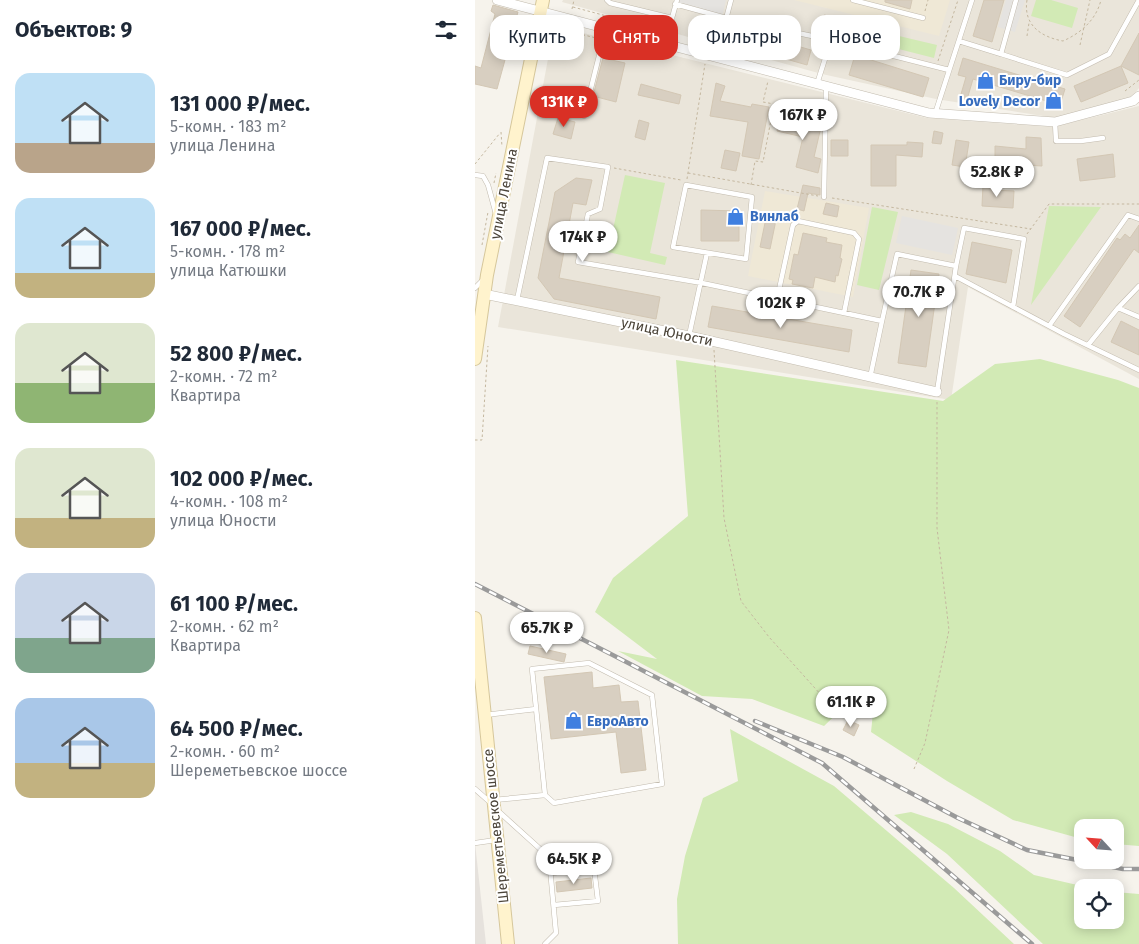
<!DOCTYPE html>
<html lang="ru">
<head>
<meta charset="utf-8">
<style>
	:root { --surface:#fff; --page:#f2f2f3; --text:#1f2937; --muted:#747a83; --accent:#d93025 }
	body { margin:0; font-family:"Fira Sans",sans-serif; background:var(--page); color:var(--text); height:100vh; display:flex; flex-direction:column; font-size:19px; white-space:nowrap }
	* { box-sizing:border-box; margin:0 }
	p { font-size:16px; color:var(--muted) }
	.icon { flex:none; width:28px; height:28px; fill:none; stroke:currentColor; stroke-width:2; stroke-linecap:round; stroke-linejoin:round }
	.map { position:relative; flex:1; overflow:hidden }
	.drawer { display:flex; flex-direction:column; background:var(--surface); width:475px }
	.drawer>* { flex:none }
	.hud { position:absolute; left:15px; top:15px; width:475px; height:45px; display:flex; gap:10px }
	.needle { width:32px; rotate:296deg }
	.buttons { position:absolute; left:599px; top:819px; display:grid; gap:10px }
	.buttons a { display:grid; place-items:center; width:50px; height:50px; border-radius:10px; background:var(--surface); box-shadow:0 2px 12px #0003; font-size:25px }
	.price { position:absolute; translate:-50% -42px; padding:0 11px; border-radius:18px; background:#fff; color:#222; font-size:16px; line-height:32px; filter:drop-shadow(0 1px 2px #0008) }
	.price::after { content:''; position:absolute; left:50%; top:30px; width:15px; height:11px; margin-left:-8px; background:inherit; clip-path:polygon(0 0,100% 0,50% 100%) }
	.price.selected { background:var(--accent); color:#fff }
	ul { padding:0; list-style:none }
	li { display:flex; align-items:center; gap:15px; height:125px; padding:0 15px }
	li span { display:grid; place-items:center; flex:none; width:140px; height:100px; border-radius:15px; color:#555 }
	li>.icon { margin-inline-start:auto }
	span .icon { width:60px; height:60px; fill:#fffc; stroke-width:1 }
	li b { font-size:21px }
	h2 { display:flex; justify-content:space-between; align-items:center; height:60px; padding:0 15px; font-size:21px }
	.chip { padding:0 18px; border-radius:15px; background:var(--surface); box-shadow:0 2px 12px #0003; font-size:18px; line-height:45px }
	.chip.selected { background:var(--accent); color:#fff }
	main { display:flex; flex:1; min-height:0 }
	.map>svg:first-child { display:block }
	.residential { fill:#eae5da }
	.industrial { fill:#e6e2dd }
	.education { fill:#efe8d6 }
	.green { fill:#d2eab5 }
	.parking { fill:#e5e3e0 }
	.building { fill:#d8cfc1; stroke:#d3c7b4 }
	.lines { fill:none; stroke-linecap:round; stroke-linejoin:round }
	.service-casing { stroke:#c2bbae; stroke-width:5.5 }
	.minor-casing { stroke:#c2bbae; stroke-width:10 }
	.secondary-casing { stroke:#d6c79b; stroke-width:14 }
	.path { stroke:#c4b79f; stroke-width:1; stroke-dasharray:2.5 2.5; stroke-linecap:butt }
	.service { stroke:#fff; stroke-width:4.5 }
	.minor { stroke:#fff; stroke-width:9 }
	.secondary { stroke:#fff3cd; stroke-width:12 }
	.rail-casing { stroke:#9a9a9a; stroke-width:4.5 }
	.rail { stroke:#fff; stroke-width:2.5; stroke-dasharray:8; stroke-linecap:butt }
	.labels { text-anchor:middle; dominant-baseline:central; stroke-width:4; stroke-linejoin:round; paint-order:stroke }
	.shop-label { font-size:14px; font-weight:bold; fill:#366cbe; stroke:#fff; text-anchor:start }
	.street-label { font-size:14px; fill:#4b4439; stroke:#fff }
</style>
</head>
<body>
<main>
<section class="drawer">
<h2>Объектов: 9<svg class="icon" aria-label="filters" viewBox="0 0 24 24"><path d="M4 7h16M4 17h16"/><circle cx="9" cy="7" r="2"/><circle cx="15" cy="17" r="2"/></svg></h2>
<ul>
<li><span style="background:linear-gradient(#bfe0f5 70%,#b9a48a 0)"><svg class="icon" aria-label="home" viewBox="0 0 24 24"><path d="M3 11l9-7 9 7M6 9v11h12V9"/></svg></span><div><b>131 000 ₽/мес.</b><p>5-комн. · 183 m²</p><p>улица Ленина</p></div></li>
<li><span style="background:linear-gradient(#bfe0f5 75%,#c2b280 0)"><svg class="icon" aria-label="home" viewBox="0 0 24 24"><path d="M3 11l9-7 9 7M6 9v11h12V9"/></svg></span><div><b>167 000 ₽/мес.</b><p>5-комн. · 178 m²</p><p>улица Катюшки</p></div></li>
<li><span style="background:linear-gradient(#dfe7d0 60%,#8fb573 0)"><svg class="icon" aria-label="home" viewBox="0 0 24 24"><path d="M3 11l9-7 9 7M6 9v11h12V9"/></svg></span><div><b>52 800 ₽/мес.</b><p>2-комн. · 72 m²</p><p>Квартира</p></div></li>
<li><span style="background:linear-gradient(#dfe7d0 70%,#c2b280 0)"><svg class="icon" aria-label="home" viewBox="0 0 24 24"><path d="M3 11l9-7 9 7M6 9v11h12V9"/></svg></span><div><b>102 000 ₽/мес.</b><p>4-комн. · 108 m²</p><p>улица Юности</p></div></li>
<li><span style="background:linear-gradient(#c9d6e8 65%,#7fa58c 0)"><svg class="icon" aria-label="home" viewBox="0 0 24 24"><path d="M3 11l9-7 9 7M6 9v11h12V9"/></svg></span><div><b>61 100 ₽/мес.</b><p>2-комн. · 62 m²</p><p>Квартира</p></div></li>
<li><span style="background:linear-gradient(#a9c7e8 65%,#c2b280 0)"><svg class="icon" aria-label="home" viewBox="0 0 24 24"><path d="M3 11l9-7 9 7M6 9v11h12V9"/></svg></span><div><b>64 500 ₽/мес.</b><p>2-комн. · 60 m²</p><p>Шереметьевское шоссе</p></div></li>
</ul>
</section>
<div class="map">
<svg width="664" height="944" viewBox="0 0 664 944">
	<rect width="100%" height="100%" fill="#f6f3ec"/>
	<path class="residential" d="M88 0H664V88L656 98 581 118 461 99 347 74 87 2Z
		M88 28 452 118 578 127 664 106V379L493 287 476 400 23 327 78 32Z"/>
	<path class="industrial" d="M0 840V843L11 944H0Z"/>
	<path class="education" d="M319 0H475L464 36Z
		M290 191 394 208 378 297 273 276Z"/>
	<path class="green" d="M561 0H576L603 8 597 28 556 16Z
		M407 32 462 45 459 58 404 44Z
		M150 175 190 183 175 253 192 257 190 265 133 252Z
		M574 206 626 207 556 305Z
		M397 207 423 212 404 290 382 285Z
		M565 359 643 380 664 388V846L640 844V828H608L607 839 538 820 472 781 396 732 398 713 376 700 349 726 277 699 227 696 143 651 182 659 120 612 138 578 213 516 201 360 468 401 520 364Z
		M255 729 359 786 479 888 539 944H203L202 899 210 856 228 798 263 781Z
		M436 812 473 824 525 851 559 875 611 887 608 888V920H640V892L664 894V944H568L472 854 419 815Z"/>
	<path class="parking" d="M204 0H251L247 17 203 6Z
		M531 0H550L540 32 523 27Z
		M427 216 483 228 477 255 421 243Z"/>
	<path class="building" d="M410 0H437L435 9 410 2Z
		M509 0H529L517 42 498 36Z
		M18 5 43 12 41 19 33 17 25 47 33 49 22 89 0 84V66L6 68 20 14 16 11Z
		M349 15 363 18 361 30 346 27Z
		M266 30 336 50 332 65 262 45Z
		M664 33V75L646 66Z
		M380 55 454 78 448 97 374 75Z
		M128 58 150 63 141 102 118 96Z
		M488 58 590 89 585 105 498 79 491 103 484 101 491 77 483 75Z
		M646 66 653 83 606 102 599 86Z
		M241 83 250 86 245 101 276 107 277 104 294 107 284 159 267 156 273 122 235 116Z
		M166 84 206 95 204 104 163 95Z
		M306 113 323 117 321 122 346 127 339 157 346 159 343 173 321 167 328 137 302 131Z
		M83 118 100 122 96 139 78 134Z
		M164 120 174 123 170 140 160 137Z
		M459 131 468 133 466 144 457 143Z
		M551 137 566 138 567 166 550 165V169H540V167H520V146L551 149Z
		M356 140H373V156H356Z
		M481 140 494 142 490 167 477 165Z
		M432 142 448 143 447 157 421 155V186H396V145H432Z
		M250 150 265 153 261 171 246 168Z
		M638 154 640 177 605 181 602 159Z
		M101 178 117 180 111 205 98 203 84 278 185 297 181 319 79 299 63 278 80 192Z
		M328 185 345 188V195L333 193 329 211 322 209Z
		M508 185H517V190L539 191 538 208 507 206Z
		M351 203 364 206 362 217 348 214Z
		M226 210 264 211V241H226Z
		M291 218 301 220 295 249 285 247Z
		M664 225V253L659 249 605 327 589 316 642 238 645 240 650 234 655 238Z
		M328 233 352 238 351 242 367 245 365 258 367 259 363 276 361 275 360 282 340 277 338 288 317 284 318 280 314 279 319 254 323 255Z
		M497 242 537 250 531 283 491 274Z
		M436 270 464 274 451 367 423 363Z
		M237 306 377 330 374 352 233 327Z
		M646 321 664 330V355L636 342Z
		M55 646 91 654 89 662 53 654Z
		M117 672 118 688 144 685 146 702 163 701 171 770 146 773 141 732 76 739 69 677Z
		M373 720 384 725 379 736 368 730Z
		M107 850 108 862 90 864 89 852Z
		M116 878 117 888 82 892 81 882Z"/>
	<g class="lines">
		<defs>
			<path id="service" d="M132 0 135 3 197 18
				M378 0 448 18
				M541 0 526 54 592 75 634 54 664 0
				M200 4 251 18 356 40 474 70
				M484 41 526 54
				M199 47 197 18 202 0
				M241 57 256 0
				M342 84 356 40
				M460 114 497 0
				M109 116 131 28
				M580 122 581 141H606L628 138
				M0 175 8 176 13 185 21 214
				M211 185 277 197 271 259 198 247Z
				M349 197 351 88
				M481 266 489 228 549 239 538 307
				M480 276 589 334 664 370
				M664 286 643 308 664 317
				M0 288 8 280
				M302 299 318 225 323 221 379 233 384 239 369 313
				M42 300 72 158 133 167 125 209 113 214 103 262 227 283 407 321 395 378
				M407 321 422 254 481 266 462 392
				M574 326 653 215 664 219
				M214 336 232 253
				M613 345 643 308
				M114 663 177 695 187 784 79 803 70 795 57 669Z
				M10 715 61 709
				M0 789 16 803
				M19 800 70 795
				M22 810 74 857 81 933 70 944
				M0 843 21 840
				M76 873 119 868 123 901 79 905"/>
			<path id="minor" d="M22 0 454 113 580 122 658 101 664 96
				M9 294 214 336 462 392"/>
			<path id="secondary" d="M0 359 12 275 68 0
				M0 618 33 944"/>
		</defs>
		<use href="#service" class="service-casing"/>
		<use href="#minor" class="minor-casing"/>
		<use href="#secondary" class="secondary-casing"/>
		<path class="path" d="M552 0C548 25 566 37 588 41 606 33 621 20 626 0
			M98 7 191 32
			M97 9 99 0
			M450 11 453 0
			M93 31 121 38
			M552 36 554 23
			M605 45 615 0
			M463 61 483 0
			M650 91 664 80
			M26 132 27 147
			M0 164 25 133
			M139 168 206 180
			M213 173 343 196
			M212 179 230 64
			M19 183 21 173
			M276 185 280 161 288 162 299 104 288 102 293 81
			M357 198 556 229
			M552 234 574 204H664
			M7 245 13 212
			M239 350 249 518 266 601 294 637 365 716
			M0 440H7L13 346
			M439 769 450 743 474 630 462 528V400"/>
		<use href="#service" class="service"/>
		<use href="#minor" class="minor"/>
		<use href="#secondary" class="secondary"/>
		<defs>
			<path id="rail" d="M0 584 347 763 557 944
				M280 721 368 757 483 818 552 850 648 869H664"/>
		</defs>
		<use href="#rail" class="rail-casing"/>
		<use href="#rail" class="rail"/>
	</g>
	<defs>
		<symbol id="shop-bare" viewBox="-9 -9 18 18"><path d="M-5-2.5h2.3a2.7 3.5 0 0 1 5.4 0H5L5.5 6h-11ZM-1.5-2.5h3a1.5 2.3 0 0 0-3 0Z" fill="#3f7fe0" stroke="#fff" stroke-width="2.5" paint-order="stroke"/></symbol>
	</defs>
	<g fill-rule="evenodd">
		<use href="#shop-bare" x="498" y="68" width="25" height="25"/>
		<use href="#shop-bare" x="566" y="88" width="25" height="25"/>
		<use href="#shop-bare" x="248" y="204" width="25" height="25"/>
		<use href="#shop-bare" x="86" y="708" width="25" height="25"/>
	</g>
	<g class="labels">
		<g class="shop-label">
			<text x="524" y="80">Биру-бир</text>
			<text x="565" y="101" text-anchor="end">Lovely Decor</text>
			<text x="275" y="216">Винлаб</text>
			<text x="112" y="721">ЕвроАвто</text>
		</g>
		<g class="street-label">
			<text transform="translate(29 194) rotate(-79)">улица Ленина</text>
			<text transform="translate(192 332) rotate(12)">улица Юности</text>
			<text transform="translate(21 826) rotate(-96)">Шереметьевское шоссе</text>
		</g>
	</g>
</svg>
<div class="buttons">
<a><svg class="needle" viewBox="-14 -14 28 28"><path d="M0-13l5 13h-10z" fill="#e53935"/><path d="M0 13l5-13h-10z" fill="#747a83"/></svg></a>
<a><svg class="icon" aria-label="locate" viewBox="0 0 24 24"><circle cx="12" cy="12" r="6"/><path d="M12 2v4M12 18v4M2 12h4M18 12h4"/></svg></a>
</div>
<b class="price selected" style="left:89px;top:128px">131K ₽</b>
<b class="price" style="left:328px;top:141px">167K ₽</b>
<b class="price" style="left:522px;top:198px">52.8K ₽</b>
<b class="price" style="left:108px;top:263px">174K ₽</b>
<b class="price" style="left:444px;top:318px">70.7K ₽</b>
<b class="price" style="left:306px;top:329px">102K ₽</b>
<b class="price" style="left:72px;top:654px">65.7K ₽</b>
<b class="price" style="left:376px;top:728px">61.1K ₽</b>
<b class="price" style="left:99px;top:885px">64.5K ₽</b>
<div class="hud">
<a class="chip">Купить</a>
<a class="chip selected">Снять</a>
<a class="chip">Фильтры</a>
<a class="chip">Новое</a>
</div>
</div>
</main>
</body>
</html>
